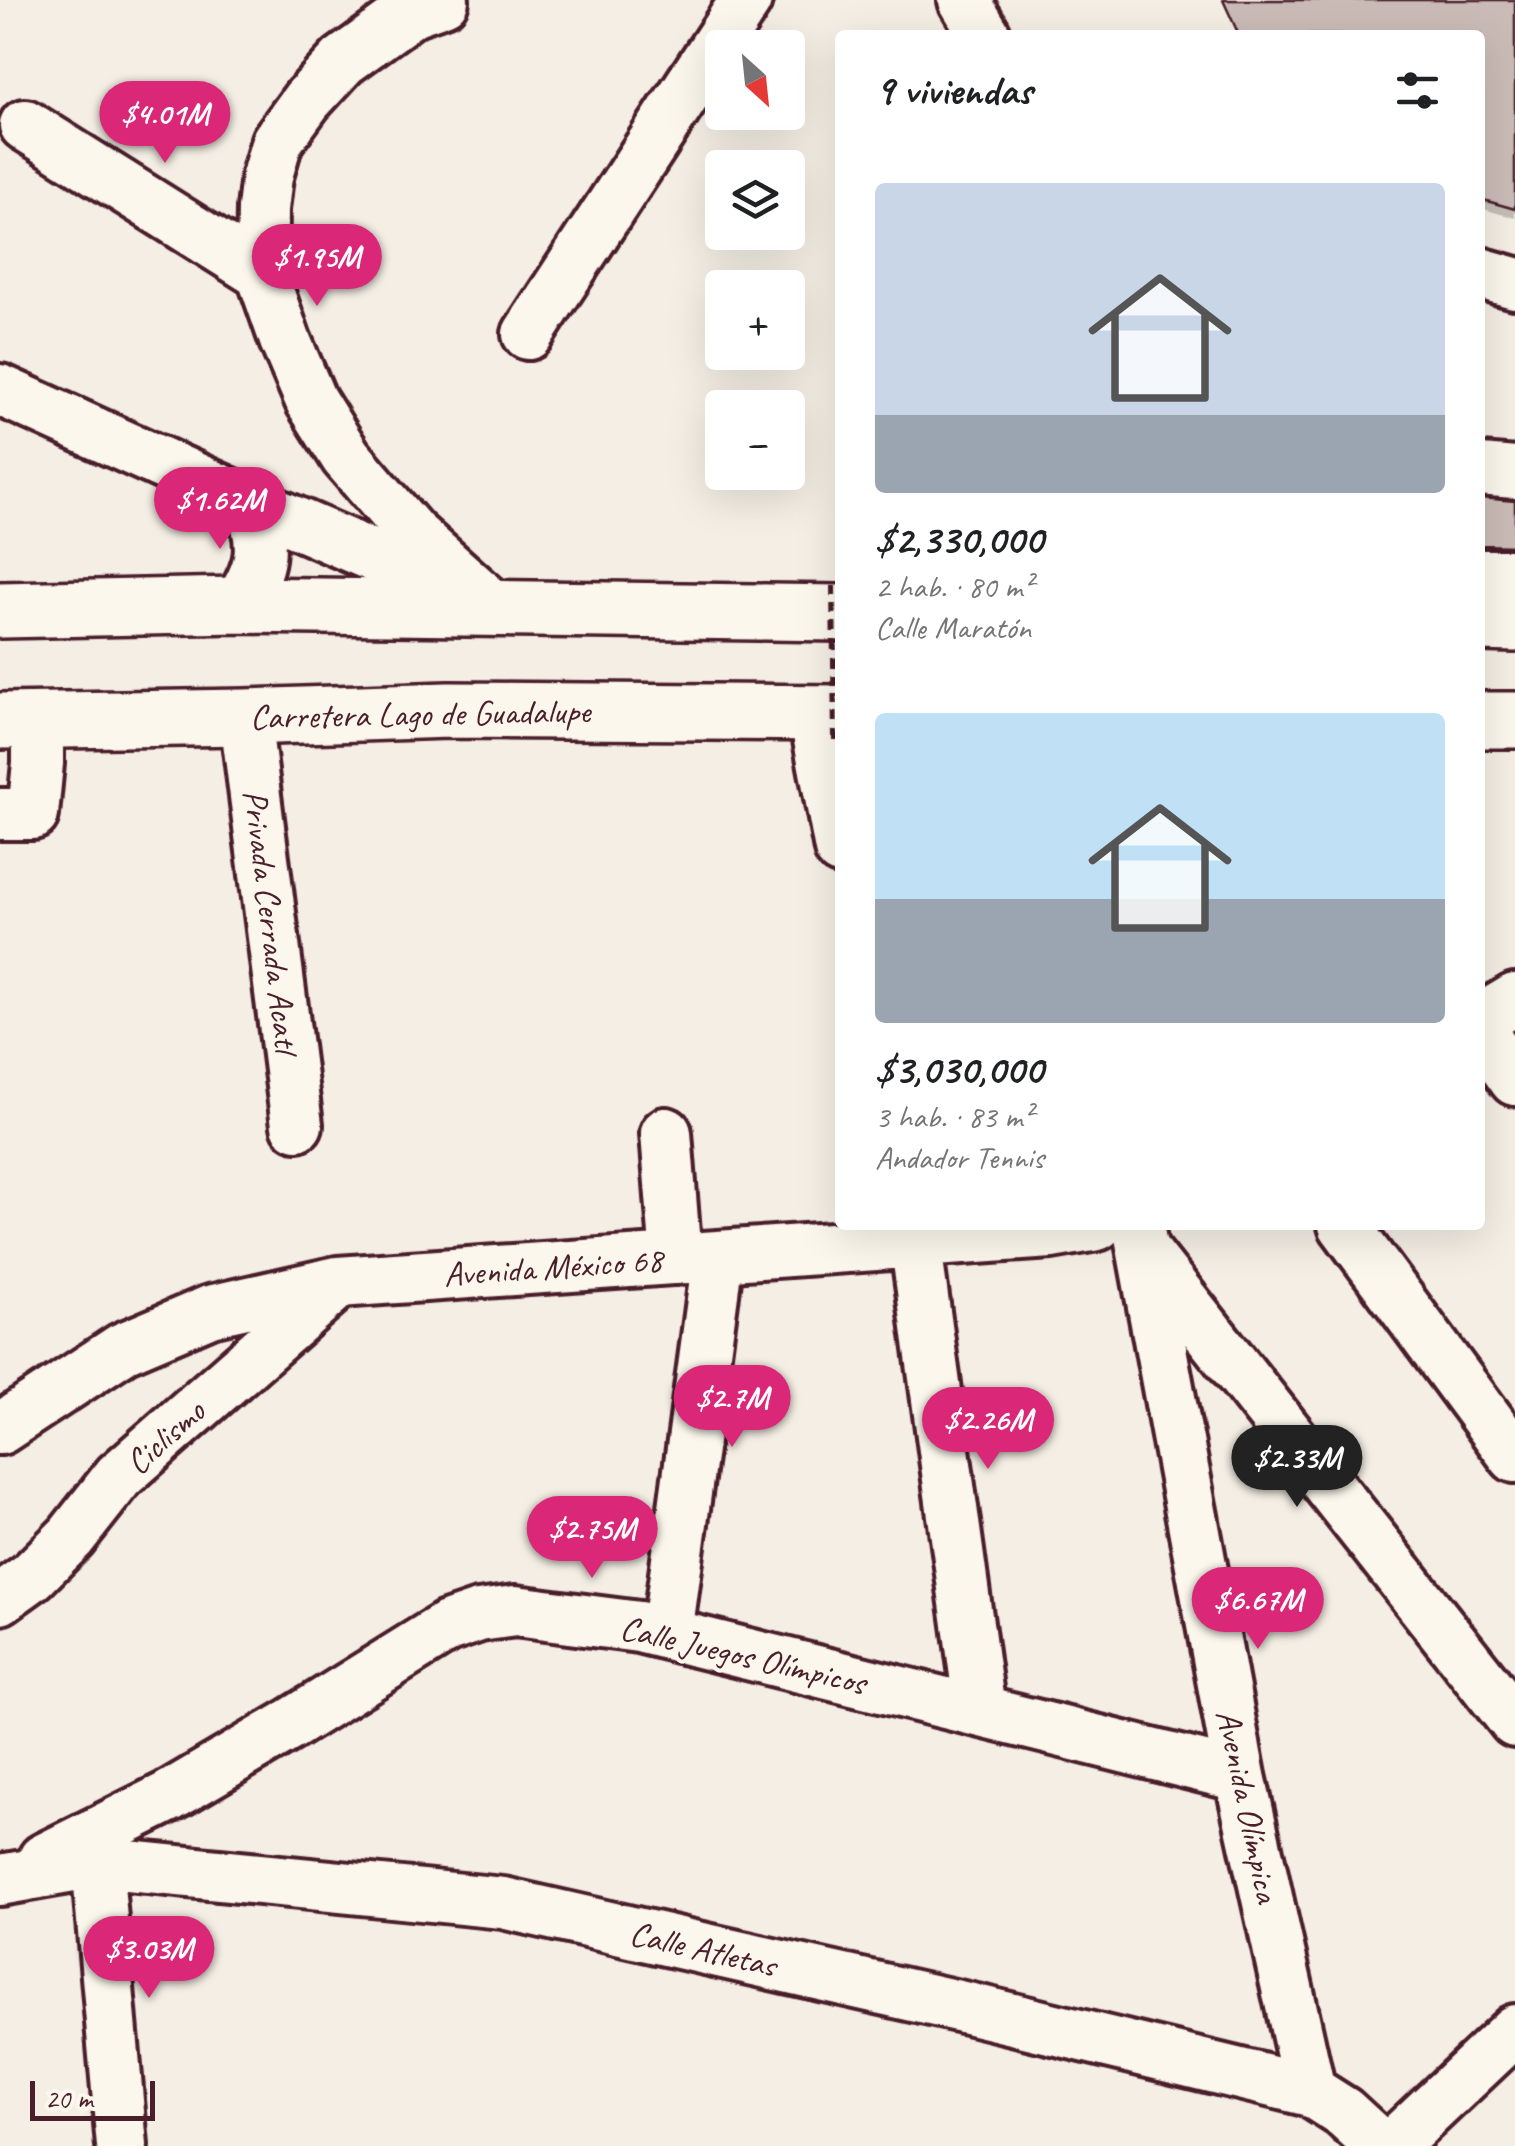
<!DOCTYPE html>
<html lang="es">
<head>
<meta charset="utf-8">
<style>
	:root { --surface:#fff; --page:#f2f2f2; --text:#202124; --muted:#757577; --accent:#db2777 }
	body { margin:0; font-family:Caveat,sans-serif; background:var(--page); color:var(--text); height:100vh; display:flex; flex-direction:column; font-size:38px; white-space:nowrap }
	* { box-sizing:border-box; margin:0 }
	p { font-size:32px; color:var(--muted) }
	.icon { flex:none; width:55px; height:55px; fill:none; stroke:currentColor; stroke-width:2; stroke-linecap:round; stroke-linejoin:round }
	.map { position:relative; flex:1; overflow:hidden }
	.drawer { position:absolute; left:835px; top:30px; width:650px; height:1200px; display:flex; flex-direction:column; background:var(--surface); border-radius:10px; box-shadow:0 10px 40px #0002 }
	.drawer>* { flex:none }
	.needle { width:65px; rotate:153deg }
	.tools { position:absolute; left:705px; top:30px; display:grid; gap:20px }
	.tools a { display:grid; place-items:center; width:100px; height:100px; border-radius:10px; background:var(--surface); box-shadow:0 10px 40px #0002; font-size:50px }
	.scale { position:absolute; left:30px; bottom:25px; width:125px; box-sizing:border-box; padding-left:10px; border:5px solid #4a1f2b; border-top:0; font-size:28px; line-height:35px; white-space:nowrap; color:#4a1f2b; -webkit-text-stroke:8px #fbf7ec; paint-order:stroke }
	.price { position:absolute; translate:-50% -85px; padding:0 22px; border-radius:35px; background:var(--accent); color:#fff; font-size:32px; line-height:65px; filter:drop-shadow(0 2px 5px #0008) }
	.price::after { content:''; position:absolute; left:50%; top:60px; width:30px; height:22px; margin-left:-15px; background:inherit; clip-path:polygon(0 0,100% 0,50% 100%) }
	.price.active { background:#222; color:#fff }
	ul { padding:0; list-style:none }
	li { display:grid; align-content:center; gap:20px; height:530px; padding:0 40px }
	li span { display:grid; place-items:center; height:310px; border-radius:10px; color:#555 }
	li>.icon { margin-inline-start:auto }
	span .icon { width:180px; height:180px; fill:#fffc; stroke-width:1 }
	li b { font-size:42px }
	h2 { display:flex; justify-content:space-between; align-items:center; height:120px; padding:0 40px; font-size:42px }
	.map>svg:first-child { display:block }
	.shadow { fill:#0003 }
	.building { fill:#cabbb6; stroke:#4a1f2b; stroke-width:2.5 }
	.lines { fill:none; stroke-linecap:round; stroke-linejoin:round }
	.minor-casing { stroke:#4a1f2b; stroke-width:58 }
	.major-casing { stroke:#4a1f2b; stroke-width:62 }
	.minor { stroke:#fbf7ec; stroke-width:50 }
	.major { stroke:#fbf7ec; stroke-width:55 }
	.path-bridge { stroke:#4a1f2b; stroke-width:6; stroke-dasharray:10 8; stroke-linecap:butt }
	.labels { text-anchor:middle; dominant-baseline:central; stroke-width:8; stroke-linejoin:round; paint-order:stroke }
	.street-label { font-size:35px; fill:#4a1f2b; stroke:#fbf7ec }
</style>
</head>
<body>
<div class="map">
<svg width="1515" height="2146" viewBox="0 0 1515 2146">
	<rect width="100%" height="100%" fill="#f4eee4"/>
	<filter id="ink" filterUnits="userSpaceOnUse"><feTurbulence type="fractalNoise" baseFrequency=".01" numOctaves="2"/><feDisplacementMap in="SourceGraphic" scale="20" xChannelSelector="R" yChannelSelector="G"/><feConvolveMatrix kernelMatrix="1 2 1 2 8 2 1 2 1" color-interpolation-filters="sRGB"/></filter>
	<g filter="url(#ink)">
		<path class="shadow" d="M1225 0H1515V218L1480 208V35H1241Z
			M1480 498 1515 499V551L1480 550Z"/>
		<path class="building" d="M1223 0H1515V209L1480 199V35H1239Z
			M1480 495 1515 496V546L1480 545Z"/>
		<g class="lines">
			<defs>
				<path id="minor" d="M443 0 412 11 343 61 307 100 277 141 267 176 263 209 262 274 285 340 311 401 346 457 412 534 495 608
					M964 0 985 35
					M25 125 262 274
					M1480 273 1515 283
					M528 334 746 0
					M0 390 250 503 457 592
					M1480 470 1515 473
					M1480 575H1515
					M238 605C263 567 266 546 250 503
					M814 713 840 849
					M245 717 297 1125
					M0 814H33L38 763V720
					M1480 1020 1515 999
					M1480 1031 1515 1080
					M666 1133 676 1259
					M913 1225 980 1711
					M1138 1225 1240 1776 1310 2091
					M1344 1225 1515 1457
					M1148 1256 1515 1722
					M0 1429 123 1348 210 1311 338 1282 1051 1233 1097 1225
					M0 1599 32 1576 71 1537 119 1476 335 1286
					M667 1634 718 1256
					M44 1859 168 1797 290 1725 447 1627 479 1616 515 1611 639 1627 1240 1776
					M97 1863 122 2146
					M0 1880 97 1863 503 1903 980 2011 1310 2091 1343 2112 1380 2146
					M1392 2146 1515 2030"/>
				<path id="major" d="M0 610 238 605 840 613
					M1480 623 1515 624
					M1480 720H1515
					M0 721 245 717 448 710 840 713"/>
			</defs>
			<use href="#minor" class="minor-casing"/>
			<use href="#major" class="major-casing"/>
			<use href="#minor" class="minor"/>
			<use href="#major" class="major"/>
			<path class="path-bridge" d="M833 586 835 742"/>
		</g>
	</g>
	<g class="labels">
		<g class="street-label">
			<text transform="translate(420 714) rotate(-1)">Carretera Lago de Guadalupe</text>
			<text transform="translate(271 921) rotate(83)">Privada Cerrada Acatl</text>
			<text transform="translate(553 1267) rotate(-4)">Avenida México 68</text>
			<text transform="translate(165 1437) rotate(-42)">Ciclismo</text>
			<text transform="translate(743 1655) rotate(13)">Calle Juegos Olímpicos</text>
			<text transform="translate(1248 1806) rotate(78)">Avenida Olímpica</text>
			<text transform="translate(703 1949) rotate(13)">Calle Atletas</text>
		</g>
	</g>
</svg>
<div class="tools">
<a><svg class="needle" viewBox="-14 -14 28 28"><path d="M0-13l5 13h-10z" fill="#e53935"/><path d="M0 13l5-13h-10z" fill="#757577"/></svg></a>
<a><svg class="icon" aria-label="layers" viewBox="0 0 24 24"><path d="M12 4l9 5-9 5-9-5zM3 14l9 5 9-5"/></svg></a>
<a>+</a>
<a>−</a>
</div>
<div class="scale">20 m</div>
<b class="price" style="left:165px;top:166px">$4.01M</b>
<b class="price" style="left:317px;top:309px">$1.95M</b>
<b class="price" style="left:220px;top:552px">$1.62M</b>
<b class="price" style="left:732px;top:1450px">$2.7M</b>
<b class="price" style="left:988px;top:1472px">$2.26M</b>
<b class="price active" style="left:1297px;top:1510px">$2.33M</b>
<b class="price" style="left:592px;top:1581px">$2.75M</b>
<b class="price" style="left:1258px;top:1652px">$6.67M</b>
<b class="price" style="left:149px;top:2001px">$3.03M</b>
<section class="drawer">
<h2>9 viviendas<svg class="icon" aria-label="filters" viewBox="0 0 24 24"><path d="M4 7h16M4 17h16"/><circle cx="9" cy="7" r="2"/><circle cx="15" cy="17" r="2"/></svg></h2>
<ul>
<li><span style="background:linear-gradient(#c9d6e8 75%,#9aa5b1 0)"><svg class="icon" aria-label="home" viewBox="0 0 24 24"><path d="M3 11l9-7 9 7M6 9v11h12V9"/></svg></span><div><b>$2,330,000</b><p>2 hab. · 80 m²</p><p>Calle Maratón</p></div></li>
<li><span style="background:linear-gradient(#bfe0f5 60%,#9aa5b1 0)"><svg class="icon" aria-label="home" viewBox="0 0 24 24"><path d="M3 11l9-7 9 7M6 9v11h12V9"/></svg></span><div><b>$3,030,000</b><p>3 hab. · 83 m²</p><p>Andador Tennis</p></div></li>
</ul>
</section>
</div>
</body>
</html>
